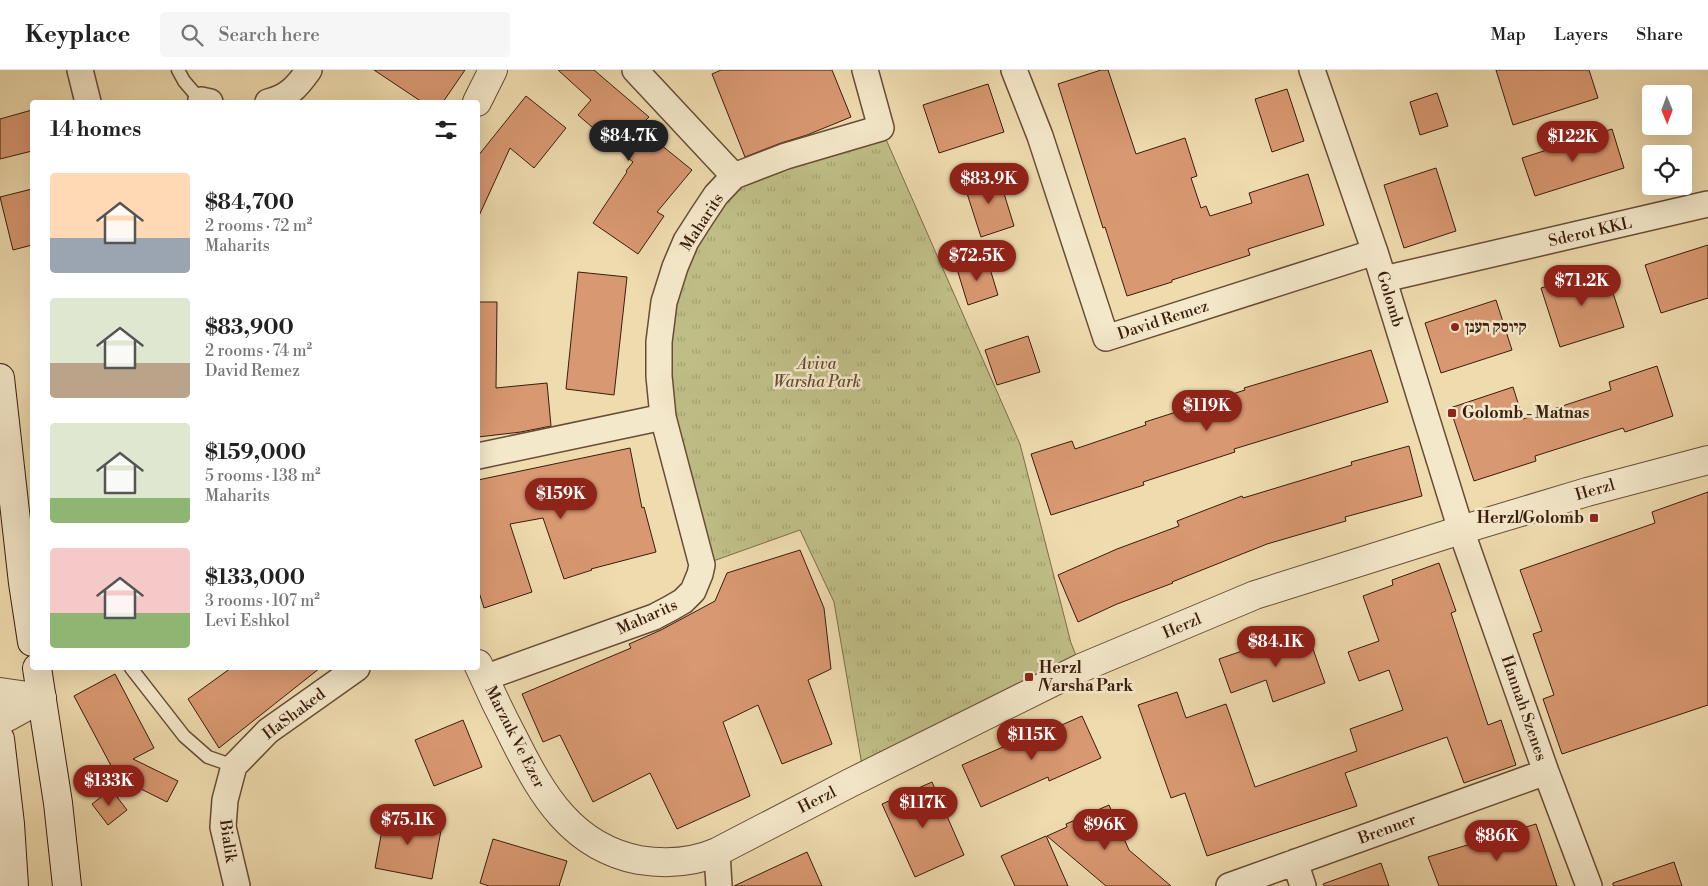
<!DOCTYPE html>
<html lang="en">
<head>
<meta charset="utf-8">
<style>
	:root { --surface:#fff; --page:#f6f6f6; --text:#222; --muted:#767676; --line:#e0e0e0; --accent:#8f2418 }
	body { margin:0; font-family:"Libre Bodoni","Frank Ruhl Libre",serif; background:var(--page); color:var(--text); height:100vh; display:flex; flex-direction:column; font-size:19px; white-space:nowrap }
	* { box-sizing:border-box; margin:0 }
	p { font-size:16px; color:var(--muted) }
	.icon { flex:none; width:28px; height:28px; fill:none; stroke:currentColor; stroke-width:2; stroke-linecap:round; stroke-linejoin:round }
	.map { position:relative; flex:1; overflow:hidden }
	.panel { position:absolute; left:30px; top:30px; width:450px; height:570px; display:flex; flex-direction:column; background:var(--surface); border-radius:5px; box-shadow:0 5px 20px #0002 }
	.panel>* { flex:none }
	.needle { width:32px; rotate:179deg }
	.buttons { position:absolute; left:1642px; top:15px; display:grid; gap:10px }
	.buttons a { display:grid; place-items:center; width:50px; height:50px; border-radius:5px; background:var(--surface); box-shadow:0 5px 20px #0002; font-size:25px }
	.price { position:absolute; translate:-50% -42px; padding:0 11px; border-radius:18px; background:var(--accent); color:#fff; font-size:16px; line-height:32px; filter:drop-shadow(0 1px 2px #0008) }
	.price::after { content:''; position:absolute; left:50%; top:30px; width:15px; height:11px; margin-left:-8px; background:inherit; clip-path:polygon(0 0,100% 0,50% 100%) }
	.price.on { background:#222; color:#fff }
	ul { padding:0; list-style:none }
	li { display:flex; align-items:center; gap:15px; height:125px; padding:0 20px }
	li span { display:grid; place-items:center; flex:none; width:140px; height:100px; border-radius:5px; color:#555 }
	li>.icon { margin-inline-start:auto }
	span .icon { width:60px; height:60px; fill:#fffc; stroke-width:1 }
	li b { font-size:21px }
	h2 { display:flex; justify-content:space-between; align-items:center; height:60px; padding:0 20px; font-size:21px }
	header { display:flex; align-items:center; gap:30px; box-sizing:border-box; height:70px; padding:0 25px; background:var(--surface); border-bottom:1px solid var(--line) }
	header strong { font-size:24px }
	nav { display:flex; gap:28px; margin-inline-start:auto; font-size:18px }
	.search { width:350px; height:45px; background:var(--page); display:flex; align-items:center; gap:12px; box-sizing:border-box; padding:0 18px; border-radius:5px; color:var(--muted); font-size:19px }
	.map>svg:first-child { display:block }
	.park { fill:url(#park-tufts); stroke:#7d6d4a }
	.building { fill:#d89871; stroke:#3b1c0d }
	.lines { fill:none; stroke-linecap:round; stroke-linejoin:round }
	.service-casing { stroke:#684c35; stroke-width:15 }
	.minor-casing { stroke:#684c35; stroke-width:28 }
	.tertiary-casing { stroke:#684c35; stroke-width:30 }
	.secondary-casing { stroke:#3b1c0d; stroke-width:30 }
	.service { stroke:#f4e8ca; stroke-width:12 }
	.minor { stroke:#f4e8ca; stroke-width:25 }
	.tertiary { stroke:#f4e8ca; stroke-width:28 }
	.secondary { stroke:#f4e8ca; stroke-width:28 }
	.poi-dot { fill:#8f2418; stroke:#f4e8ca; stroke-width:2 }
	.labels { text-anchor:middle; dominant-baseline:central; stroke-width:5; stroke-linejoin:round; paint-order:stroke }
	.street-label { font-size:16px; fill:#3b1c0d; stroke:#f4e8ca }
	.poi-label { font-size:16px; font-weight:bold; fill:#3b1c0d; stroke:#f4e8ca; text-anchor:start }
	.park-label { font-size:16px; font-style:italic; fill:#634d31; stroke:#f4e8ca }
</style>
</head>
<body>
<header>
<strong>Keyplace</strong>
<div class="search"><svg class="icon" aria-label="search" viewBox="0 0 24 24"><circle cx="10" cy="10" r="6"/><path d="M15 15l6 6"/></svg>Search here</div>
<nav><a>Map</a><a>Layers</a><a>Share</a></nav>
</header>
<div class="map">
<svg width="1708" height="816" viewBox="0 0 1708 816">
	<defs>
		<pattern id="park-tufts" width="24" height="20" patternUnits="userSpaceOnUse" patternTransform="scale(1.25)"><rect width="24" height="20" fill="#bfbe86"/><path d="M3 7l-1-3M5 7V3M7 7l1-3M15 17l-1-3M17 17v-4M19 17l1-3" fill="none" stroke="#a5a372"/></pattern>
	</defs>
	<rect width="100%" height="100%" fill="#eedbae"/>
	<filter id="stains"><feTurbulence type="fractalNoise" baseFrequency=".004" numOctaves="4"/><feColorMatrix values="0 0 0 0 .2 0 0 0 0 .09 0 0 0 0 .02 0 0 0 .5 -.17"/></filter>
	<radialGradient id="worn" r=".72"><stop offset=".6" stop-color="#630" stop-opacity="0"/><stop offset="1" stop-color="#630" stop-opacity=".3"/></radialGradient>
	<path class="park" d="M881 58 1020 374 1071 573 1081 598 864 707 834 532 800 460 702 495 659 272 716 125Z"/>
	<path class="building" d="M374 0H465L443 32H422Z
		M558 0H594L649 47 639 57 692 100 657 142 664 146 638 184 593 153 627 102 626 101 633 92 578 45 591 30Z
		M721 0H832L851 47 807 65 781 73 745 87 712 4Z
		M1101 0H1108L1136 84 1185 68 1197 106 1191 108 1201 138 1206 136 1210 146 1252 133 1249 123 1308 104 1324 155 1248 179 1250 185 1172 210V212L1127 226 1105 157 1103 158 1058 14Z
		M1496 0H1589L1598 28 1513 55Z
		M988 14 1004 62 939 83 923 35Z
		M1287 19 1304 71 1272 82 1255 29Z
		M1437 23 1448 56 1420 65 1410 32Z
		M526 26 566 58 534 98 510 78 478 148V86Z
		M32 40V81L0 89V49Z
		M1612 59 1624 98 1535 126 1522 88Z
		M1436 98 1456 161 1404 178 1384 115Z
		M998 104 1014 156 981 167 964 114Z
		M32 119V175L13 180 0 127Z
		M1708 175V228L1661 243 1645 195Z
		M987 189 998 225 968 235 957 199Z
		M1605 198 1624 257 1560 277 1541 218Z
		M578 202 627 207 614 325 566 319Z
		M1496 230 1512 280 1441 303 1425 253Z
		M478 232H497L496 318 547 313 551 356 521 362 478 367Z
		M1028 266 1040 302 997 315 985 280Z
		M1371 280 1388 332 1234 379 1235 382 1143 412 1144 415 1051 445 1031 384 1072 371 1075 379 1146 355 1145 352 1245 320 1244 318Z
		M1657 296 1673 346 1625 362 1623 358 1535 386 1536 391 1474 411 1450 338 1513 317 1523 349 1611 320 1609 312Z
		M1409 376 1422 426 1345 447 1346 451 1267 474 1172 512 1173 513 1117 534 1078 552 1058 505 1117 479 1179 456 1177 451 1242 426 1243 428 1352 395 1351 392Z
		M630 378 642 438 644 437 656 482 591 499 592 500 564 509 543 448 510 454 532 522 484 538 478 519V410Z
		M1708 422V635L1562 684 1543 629 1554 625 1533 564 1542 561 1520 500 1655 453 1652 442Z
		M800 480 824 538 831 599 808 610 832 674 782 694 758 635 723 652 750 726 677 759 650 703 593 732 560 665 543 672 522 624 631 578 629 574 661 560 715 531 727 503Z
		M1439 493 1456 541 1451 543 1488 655 1501 650 1516 695 1464 713 1447 667 1345 703 1357 736 1207 786 1185 723 1171 728 1138 635 1177 622 1186 648 1226 634 1255 717 1357 681 1350 659 1403 640 1389 600 1359 611 1348 582 1379 571 1363 526 1393 515 1392 510Z
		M1307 562 1325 613 1273 632 1266 610 1231 623 1219 589 1245 580 1246 584Z
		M231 598H320L219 678 188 629Z
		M115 604 154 678 133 689 178 711 167 732 117 707 74 626Z
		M1082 646 1101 688 1049 711 1048 707 981 737 962 695 1012 673 1014 676Z
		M463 650 482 697 434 716 415 670Z
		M932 712 964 785 915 807 882 734Z
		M111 719 127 740 108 755 92 734Z
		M1109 735 1129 780 1171 816H1106L1047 766 1067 757 1066 754Z
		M385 744 442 755 432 809 375 798Z
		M1536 754 1557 816H1439L1428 787Z
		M1046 766 1068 816H1015L1001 786Z
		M493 769 567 791 559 816H489L480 813Z
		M807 782 822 816H734Z
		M1674 792 1682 816H1613V813Z
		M1381 793 1389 816H1324L1323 814Z"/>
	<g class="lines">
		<defs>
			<path id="service" d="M178 0 184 11 202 32
				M131 598 184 666 208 687 234 696"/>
			<path id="minor" d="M80 0 88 32
				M635 0 734 106
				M1014 0 1040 66 1106 268 1375 182
				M1312 0 1375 182 1461 460 1546 702 1589 816
				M201 30 210 32
				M268 32C288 27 297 17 309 0
				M1384 209 1708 134
				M478 386 663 347
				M484 608 654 547 671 538 683 531 693 521 700 504 702 495 663 347 659 306V272L664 232 675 197 686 171 702 146 716 125 734 106 786 86 881 58 865 0
				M717 782 719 816
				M1295 792 1303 816
				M237 816 223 757 225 730 234 696 268 661 357 598
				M1229 816 1546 702"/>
			<path id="tertiary" d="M477 32 493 0
				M478 594C489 619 501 644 514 669 542 725 572 777 639 790 665 794 692 793 717 782L850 713 1081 598 1255 525 1461 460 1587 422 1708 390
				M0 622 42 628
				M0 651 42 628"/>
			<path id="secondary" d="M0 308 23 513 32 572
				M37 598 58 733 67 816
				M0 669 10 754 14 816"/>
		</defs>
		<use href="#service" class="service-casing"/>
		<use href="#minor" class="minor-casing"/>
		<use href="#tertiary" class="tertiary-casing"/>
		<use href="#secondary" class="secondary-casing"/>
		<use href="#service" class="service"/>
		<use href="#minor" class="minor"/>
		<use href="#tertiary" class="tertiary"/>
		<use href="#secondary" class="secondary"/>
	</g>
	<g class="poi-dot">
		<circle cx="1455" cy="257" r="5"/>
		<rect x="1447" y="338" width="10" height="10" rx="2.5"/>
		<rect x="1589" y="443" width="10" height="10" rx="2.5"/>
		<rect x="1024" y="602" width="10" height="10" rx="2.5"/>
	</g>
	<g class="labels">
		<g class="street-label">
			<text transform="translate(702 152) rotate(-57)">Maharits</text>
			<text transform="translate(1590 162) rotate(-13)">Sderot KKL</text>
			<text transform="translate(1390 229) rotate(73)">Golomb</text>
			<text transform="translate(1163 250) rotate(-18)">David Remez</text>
			<text transform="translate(1595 420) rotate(-16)">Herzl</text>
			<text transform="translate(647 547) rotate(-24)">Maharits</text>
			<text transform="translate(1182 556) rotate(-23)">Herzl</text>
			<text transform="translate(1524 638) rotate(71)">Hannah Szenes</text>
			<text transform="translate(294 644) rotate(-37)">HaShaked</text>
			<text transform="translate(515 667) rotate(63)">Marzuk Ve Ezer</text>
			<text transform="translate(817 730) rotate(-27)">Herzl</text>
			<text transform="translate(1387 759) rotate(-20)">Brenner</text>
			<text transform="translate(228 771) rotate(82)">Bialik</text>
		</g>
		<g class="poi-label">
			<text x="1465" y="257">קיוסק רענן</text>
			<text x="1462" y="343">Golomb - Matnas</text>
			<text x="1584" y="448" text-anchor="end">Herzl/Golomb</text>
			<text x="1039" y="598">Herzl<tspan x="1039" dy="18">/Varsha Park</tspan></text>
		</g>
		<g class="park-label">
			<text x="817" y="294">Aviva<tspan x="817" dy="18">Warsha Park</tspan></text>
		</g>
	</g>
	<rect width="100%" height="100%" filter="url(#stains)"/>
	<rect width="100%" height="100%" fill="url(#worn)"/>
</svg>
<div class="buttons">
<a><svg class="needle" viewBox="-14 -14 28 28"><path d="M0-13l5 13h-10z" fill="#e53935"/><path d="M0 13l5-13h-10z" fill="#767676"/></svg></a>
<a><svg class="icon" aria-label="locate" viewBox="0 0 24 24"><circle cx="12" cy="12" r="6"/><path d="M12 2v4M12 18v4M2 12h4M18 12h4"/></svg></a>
</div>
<b class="price on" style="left:629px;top:92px">$84.7K</b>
<b class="price" style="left:1573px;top:93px">$122K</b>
<b class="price" style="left:989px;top:135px">$83.9K</b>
<b class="price" style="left:977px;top:212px">$72.5K</b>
<b class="price" style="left:1582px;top:237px">$71.2K</b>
<b class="price" style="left:1207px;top:362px">$119K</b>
<b class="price" style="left:561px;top:450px">$159K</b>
<b class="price" style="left:1276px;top:598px">$84.1K</b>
<b class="price" style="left:1032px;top:691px">$115K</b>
<b class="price" style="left:109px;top:737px">$133K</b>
<b class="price" style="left:923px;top:759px">$117K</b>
<b class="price" style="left:408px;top:776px">$75.1K</b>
<b class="price" style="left:1105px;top:781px">$96K</b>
<b class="price" style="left:1497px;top:792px">$86K</b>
<section class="panel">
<h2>14 homes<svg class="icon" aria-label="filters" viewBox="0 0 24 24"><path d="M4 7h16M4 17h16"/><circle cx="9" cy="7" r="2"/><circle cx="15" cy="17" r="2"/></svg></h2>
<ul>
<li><span style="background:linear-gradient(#ffd9b3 65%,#9aa5b1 0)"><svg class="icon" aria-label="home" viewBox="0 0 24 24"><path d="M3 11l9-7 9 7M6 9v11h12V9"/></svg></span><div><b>$84,700</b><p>2 rooms · 72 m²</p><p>Maharits</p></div></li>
<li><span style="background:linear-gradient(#dfe7d0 65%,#b9a48a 0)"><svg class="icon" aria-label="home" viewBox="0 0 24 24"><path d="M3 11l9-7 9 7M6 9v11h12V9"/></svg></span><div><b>$83,900</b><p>2 rooms · 74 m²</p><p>David Remez</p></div></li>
<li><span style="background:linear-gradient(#dfe7d0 75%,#8fb573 0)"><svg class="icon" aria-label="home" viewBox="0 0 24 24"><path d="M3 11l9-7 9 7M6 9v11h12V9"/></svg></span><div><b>$159,000</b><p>5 rooms · 138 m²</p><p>Maharits</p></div></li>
<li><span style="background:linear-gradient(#f6c9c9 65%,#8fb573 0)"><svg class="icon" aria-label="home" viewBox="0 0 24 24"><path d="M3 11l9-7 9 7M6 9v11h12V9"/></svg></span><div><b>$133,000</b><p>3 rooms · 107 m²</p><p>Levi Eshkol</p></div></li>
</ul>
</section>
</div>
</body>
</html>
